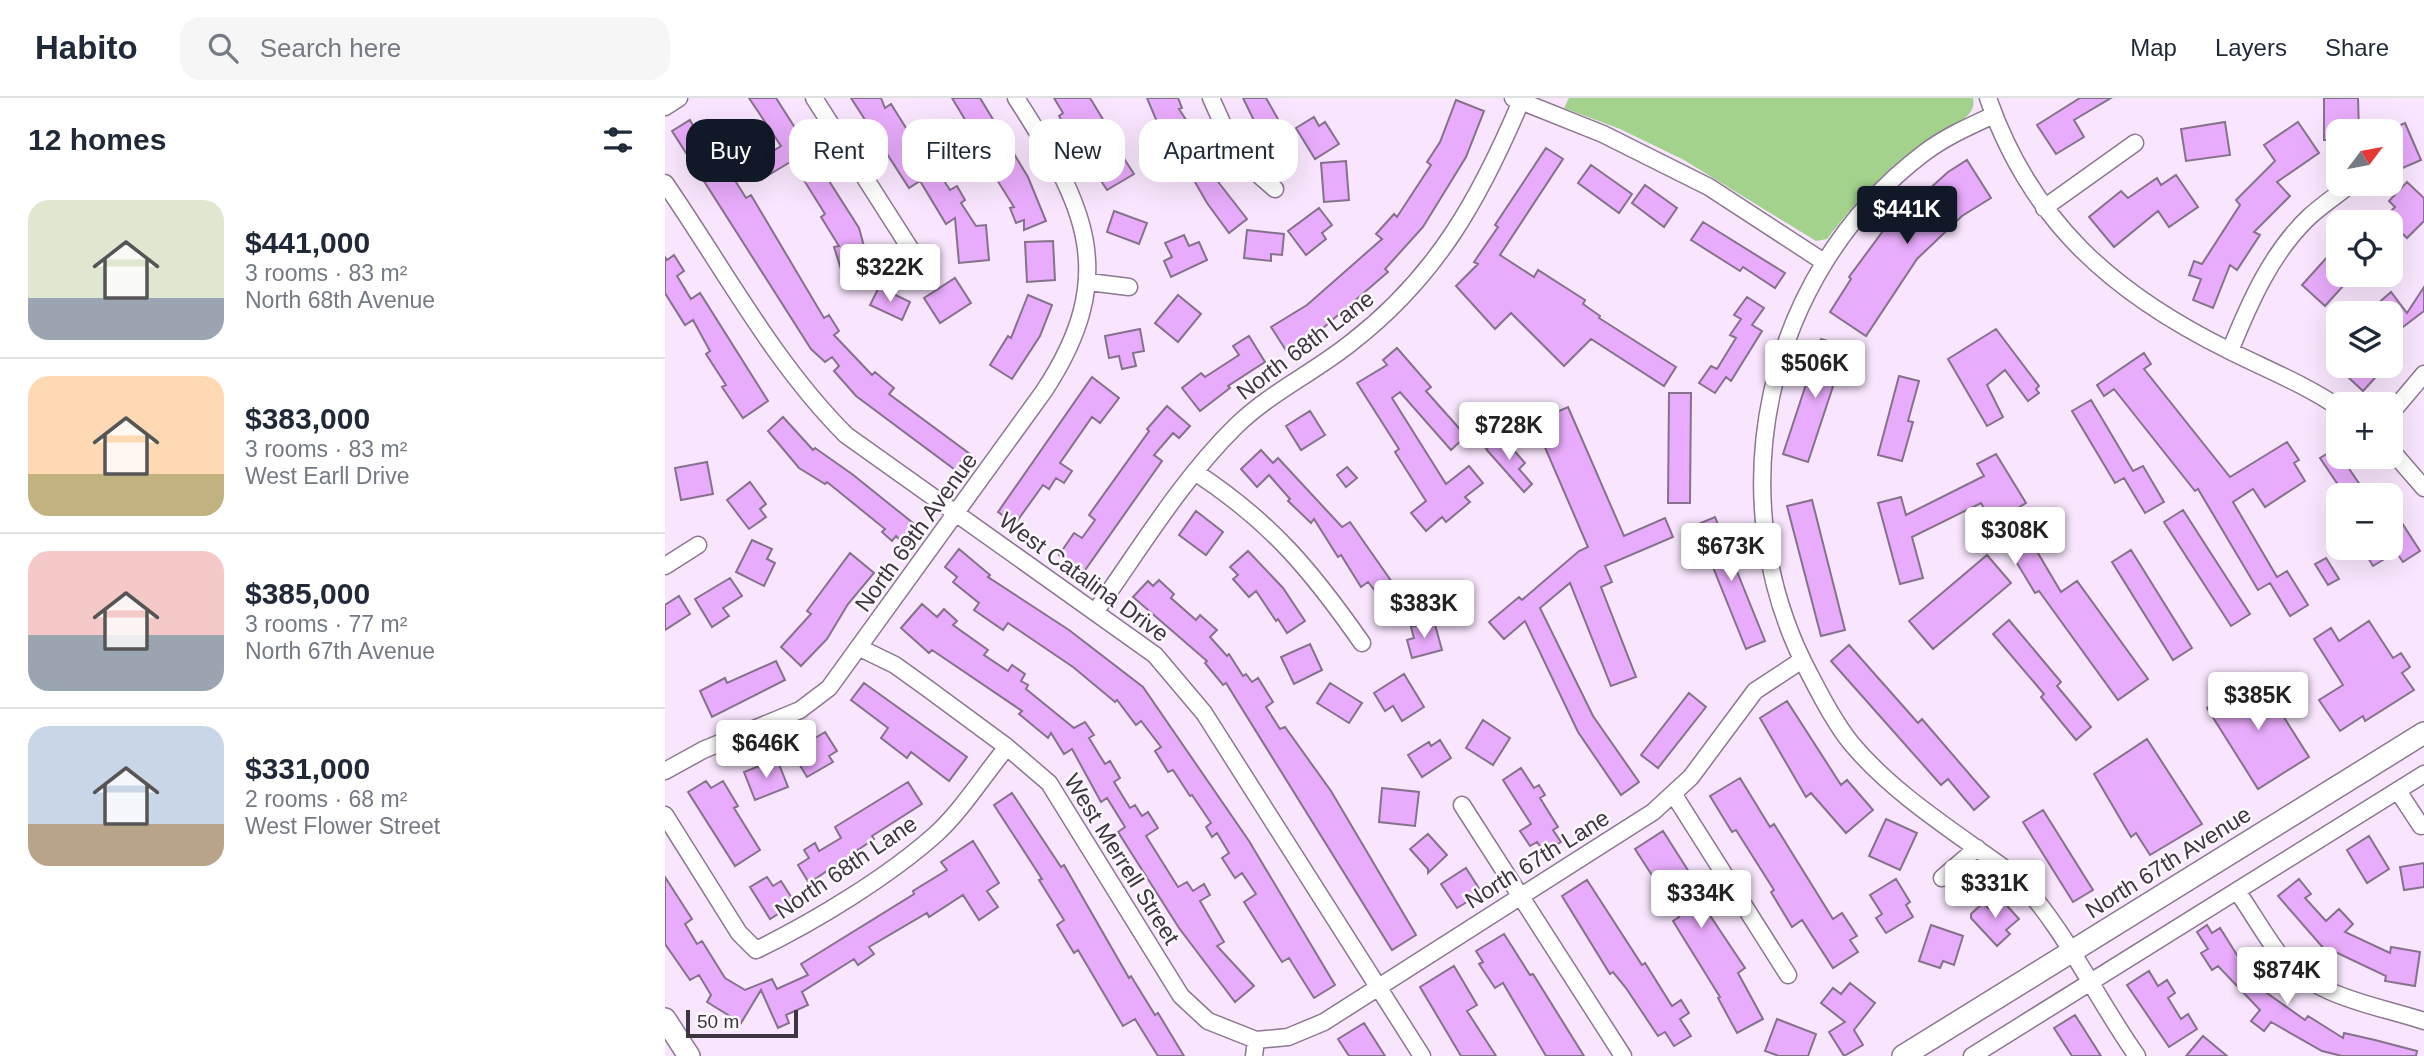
<!DOCTYPE html>
<html lang="en">
<head>
<meta charset="utf-8">
<style>
	:root { --surface:#fff; --page:#f6f6f7; --text:#1f2937; --muted:#747a83; --line:#e0e1e3; --accent:#111827 }
	body { margin:0; font-family:Helvetica,sans-serif; background:var(--page); color:var(--text); height:100vh; display:flex; flex-direction:column; font-size:26px; white-space:nowrap }
	* { box-sizing:border-box; margin:0 }
	p { font-size:23px; color:var(--muted) }
	.icon { flex:none; width:38px; height:38px; fill:none; stroke:currentColor; stroke-width:2; stroke-linecap:round; stroke-linejoin:round }
	.map { position:relative; flex:1; overflow:hidden }
	.sheet { display:flex; flex-direction:column; background:var(--surface); width:665px }
	.sheet>* { flex:none }
	.hud { position:absolute; left:21px; top:21px; width:665px; height:63px; display:flex; gap:14px }
	.needle { width:46px; rotate:58deg }
	.tools { position:absolute; left:1661px; top:21px; display:grid; gap:14px }
	.tools a { display:grid; place-items:center; width:77px; height:77px; border-radius:14px; background:var(--surface); box-shadow:0 7px 28px #0002; font-size:35px }
	.scale { position:absolute; left:21px; bottom:18px; width:112px; box-sizing:border-box; padding-left:7px; border:4px solid #3d3440; border-top:0; font-size:19px; line-height:24px; white-space:nowrap; color:#3d3440; -webkit-text-stroke:5px #fef9ff; paint-order:stroke }
	.price { position:absolute; translate:-50% -60px; padding:0 16px; border-radius:7px; background:#fff; color:#222; font-size:23px; line-height:46px; filter:drop-shadow(0 2px 4px #0008) }
	.price::after { content:''; position:absolute; left:50%; top:42px; width:21px; height:16px; margin-left:-10px; background:inherit; clip-path:polygon(0 0,100% 0,50% 100%) }
	.price.selected { background:var(--accent); color:#fff }
	ul { padding:0; list-style:none }
	li { display:flex; align-items:center; gap:21px; height:175px; padding:0 28px }
	li+li { border-top:2px solid var(--line) }
	li span { display:grid; place-items:center; flex:none; width:196px; height:140px; border-radius:21px; color:#555 }
	li>.icon { margin-inline-start:auto }
	span .icon { width:84px; height:84px; fill:#fffc; stroke-width:1 }
	li b { font-size:30px }
	h2 { display:flex; justify-content:space-between; align-items:center; height:84px; padding:0 28px; font-size:30px }
	.chip { padding:0 24px; border-radius:21px; background:var(--surface); box-shadow:0 7px 28px #0002; font-size:24px; line-height:63px }
	.chip.selected { background:var(--accent); color:#fff }
	header { display:flex; align-items:center; gap:42px; box-sizing:border-box; height:98px; padding:0 35px; background:var(--surface); border-bottom:2px solid var(--line) }
	header strong { font-size:33px }
	nav { display:flex; gap:38px; margin-inline-start:auto; font-size:24px }
	.search { width:490px; height:63px; background:var(--page); display:flex; align-items:center; gap:18px; box-sizing:border-box; padding:0 24px; border-radius:21px; color:var(--muted); font-size:26px }
	main { display:flex; flex:1; min-height:0 }
	.map>svg:first-child { display:block }
	.green { fill:#a2d28c }
	.building { fill:#e9abfb; stroke:#86718c; stroke-width:2 }
	.lines { fill:none; stroke-linecap:round; stroke-linejoin:round }
	.minor-casing { stroke:#8c7792; stroke-width:19 }
	.major-casing { stroke:#8c7792; stroke-width:24 }
	.minor { stroke:#fff; stroke-width:16 }
	.major { stroke:#fff; stroke-width:21 }
	.labels { text-anchor:middle; dominant-baseline:central; stroke-width:5; stroke-linejoin:round; paint-order:stroke }
	.street-label { font-size:23px; fill:#3d3440; stroke:#fef9ff }
</style>
</head>
<body>
<header>
<strong>Habito</strong>
<div class="search"><svg class="icon" aria-label="search" viewBox="0 0 24 24"><circle cx="10" cy="10" r="6"/><path d="M15 15l6 6"/></svg>Search here</div>
<nav><a>Map</a><a>Layers</a><a>Share</a></nav>
</header>
<main>
<section class="sheet">
<h2>12 homes<svg class="icon" aria-label="filters" viewBox="0 0 24 24"><path d="M4 7h16M4 17h16"/><circle cx="9" cy="7" r="2"/><circle cx="15" cy="17" r="2"/></svg></h2>
<ul>
<li><span style="background:linear-gradient(#dfe7d0 70%,#9aa5b1 0)"><svg class="icon" aria-label="home" viewBox="0 0 24 24"><path d="M3 11l9-7 9 7M6 9v11h12V9"/></svg></span><div><b>$441,000</b><p>3 rooms · 83 m²</p><p>North 68th Avenue</p></div></li>
<li><span style="background:linear-gradient(#ffd9b3 70%,#c2b280 0)"><svg class="icon" aria-label="home" viewBox="0 0 24 24"><path d="M3 11l9-7 9 7M6 9v11h12V9"/></svg></span><div><b>$383,000</b><p>3 rooms · 83 m²</p><p>West Earll Drive</p></div></li>
<li><span style="background:linear-gradient(#f6c9c9 60%,#9aa5b1 0)"><svg class="icon" aria-label="home" viewBox="0 0 24 24"><path d="M3 11l9-7 9 7M6 9v11h12V9"/></svg></span><div><b>$385,000</b><p>3 rooms · 77 m²</p><p>North 67th Avenue</p></div></li>
<li><span style="background:linear-gradient(#c9d6e8 70%,#b9a48a 0)"><svg class="icon" aria-label="home" viewBox="0 0 24 24"><path d="M3 11l9-7 9 7M6 9v11h12V9"/></svg></span><div><b>$331,000</b><p>2 rooms · 68 m²</p><p>West Flower Street</p></div></li>
</ul>
</section>
<div class="map">
<svg width="1759" height="958" viewBox="0 0 1759 958">
	<rect width="100%" height="100%" fill="#f9e6fe"/>
	<path class="green" d="M904 0H1308C1313 21 1282 28 1268 38 1226 65 1193 101 1162 141L1151 143 1019 62 955 31 899 10Z"/>
	<path class="building" d="M84 0H111L194 130 206 174 183 180 180 170 176 171 169 149 174 148 156 119 160 116 127 63 102 78 92 63 116 48Z
		M186 0H216L220 10 226 6 251 46 258 41 276 69 272 72 285 92 292 88 300 102 296 105 311 128 321 127 324 162 294 165 290 120 281 126 255 83 244 90Z
		M287 0H315L363 79 381 123 359 132V122L351 125 345 110 349 109 322 66 328 63 313 40 308 44 298 28 302 25Z
		M389 0H425L442 28 436 32 449 55 454 53 469 76 442 92 394 18 398 15Z
		M482 0H513L517 10 514 11 536 45 533 47 554 85 582 121 564 135 542 105 515 58 510 61 492 32 495 31Z
		M578 0H601L617 28 597 39Z
		M1415 0H1446L1409 22 1419 39 1391 56 1372 27Z
		M1659 0H1693L1694 33H1673V42H1659Z
		M791 2 819 13 801 59 758 129 720 171 723 174 650 237 622 254 606 229 642 207 717 141 711 136 729 116 732 119 766 67 762 64 775 44Z
		M649 19 654 28 660 24 674 46 650 61 631 30Z
		M25 22 30 31 37 26 47 42 40 46 59 77 64 73 81 100 86 97 159 220 164 217 174 233 169 237 207 277 210 274 229 290 224 296 305 356 293 374 191 298 169 273 174 268 167 259 160 264 146 251 7 33Z
		M1560 24 1565 57 1521 63 1516 31Z
		M1633 24 1654 55 1612 84 1625 98 1589 134 1595 137 1572 172 1565 167 1548 210 1528 202 1536 181 1524 177 1529 163 1537 166 1575 107 1571 102 1610 63 1599 47Z
		M1740 25 1756 62 1726 75V31Z
		M881 50 898 61 835 157 869 179 873 172 920 202 918 206 935 218 934 220 1011 269 999 288 926 241 899 268 846 215 830 231 791 188 813 166 809 164 833 129 830 127Z
		M1302 62 1326 100 1297 118 1252 161 1201 238 1165 214 1186 181 1184 179 1218 133 1283 74Z
		M681 63 684 102 659 104 656 65Z
		M926 67 967 96 954 115 913 85Z
		M1511 77 1533 109 1504 129 1493 113 1449 149 1424 119 1456 93 1463 100 1492 80 1496 87Z
		M1742 84 1759 100V123L1742 140 1720 119 1730 109 1724 103Z
		M980 87 1012 110 999 129 967 105Z
		M654 110 667 127 657 135 661 141 641 157 623 133Z
		M449 113 482 125 474 146 442 134Z
		M1038 124 1120 175 1110 190 1078 169 1075 173 1026 142Z
		M582 132 619 136 617 157 606 156V163L579 160Z
		M519 137 524 148 534 144 542 162 506 179 499 163 507 159 500 145Z
		M388 143 390 182 362 184 360 144Z
		M9 157 19 173 12 178 26 201 35 195 103 303 78 320 57 289 61 287 41 256 45 253 28 222 20 227 0 195V159L2 162Z
		M1664 157 1673 166V177H1688L1660 208 1637 187Z
		M290 180 306 205 275 225 259 200Z
		M214 189 245 204 237 222 205 207Z
		M1759 189V213L1726 238V215H1702L1726 194 1742 215Z
		M363 197 387 207 375 238 347 281 325 267 343 238 346 240Z
		M513 197 536 216 513 244 490 225Z
		M1082 199 1099 210 1087 227 1097 233 1066 283 1061 279 1050 295 1034 285 1046 268 1052 271 1071 240 1065 237 1076 221 1069 217Z
		M475 231 479 253 468 255 471 268 457 271 454 258 444 260 440 238Z
		M1331 231 1374 288 1371 291 1374 295 1363 303 1340 272 1322 287 1338 319 1322 328 1283 261Z
		M584 238 600 264 563 288 565 290 535 313 517 290 536 275 540 279 574 257 568 248Z
		M1156 241 1181 249 1143 364 1118 356Z
		M732 250 766 289 761 293 801 338 786 352 735 294 727 300 781 386 804 368 818 385 800 399 805 404 781 424 777 419 761 433 746 415 761 403 730 354 734 351 692 285 722 267 718 262Z
		M1479 255 1486 266 1479 271 1565 379 1622 344 1634 362 1629 365 1640 383 1600 409 1588 391 1568 404 1612 479 1622 473 1643 507 1625 518 1605 485 1593 492 1533 391 1530 393 1449 291 1439 298 1432 287Z
		M1671 268H1721L1698 293Z
		M1234 278 1254 283 1243 323 1248 324 1237 363 1213 357Z
		M427 279 454 300 435 325 427 319 395 365 407 373 399 385 391 380 384 391 378 387 350 426 333 414Z
		M1004 295H1026L1025 405H1003Z
		M1426 302 1468 373 1478 368 1499 404 1480 415 1459 380 1450 385 1407 313Z
		M502 308 525 328 514 340 508 335 489 357 497 363 418 475 394 457 409 435 417 440 430 422 424 417 484 333 482 331Z
		M903 309 959 438 1000 420 1008 439 940 468 947 484 936 489 971 579 946 588 905 485 875 510 928 618 974 684 956 697 913 634 860 523 839 541 824 524 854 499 857 502 914 453 923 449 869 324Z
		M645 313 660 337 636 352 621 328Z
		M118 319 148 352 150 350 187 376 253 429 239 446 231 438 227 443 217 434 220 431 162 384 160 386 134 370 103 333Z
		M836 338 860 365 854 371 867 386 859 394 821 351Z
		M1671 350 1673 359H1676L1702 397H1680L1655 360Z
		M596 352 608 365 613 360 677 429 685 424 727 484 736 492 740 489 752 505 732 521 703 484 696 489 676 457 673 459 649 421 646 425 623 403 625 401 604 377 592 389 576 371Z
		M1331 356 1361 405 1348 413 1396 494 1412 483 1483 581 1453 602 1374 493 1370 495 1316 405 1247 439 1258 480 1235 486 1213 405 1236 399 1241 417 1319 378 1312 366Z
		M42 364 48 396 16 402 10 370Z
		M682 369 692 380 681 389 672 377Z
		M85 384 101 406 95 411 101 419 84 431 62 402Z
		M1147 402 1180 532 1156 538 1122 408Z
		M1726 408 1755 453 1738 464 1731 454 1708 468 1697 450H1726Z
		M1518 412 1585 516 1566 528 1499 424Z
		M531 413 558 434 541 457 514 437Z
		M1050 419 1100 543 1081 551 1031 427Z
		M87 442 107 451 102 461 110 465 99 488 71 474Z
		M294 451 325 477 323 479 404 532 478 589 584 743 670 887 649 900 624 860 617 864 579 804 591 796 577 775 570 780 557 760 564 755 552 735 547 739 541 729 546 725 527 697 525 698 508 672 503 674 490 653 496 649 476 623 471 627 452 602 450 604 408 569 343 525 338 532 309 512 314 505 288 484 292 479 280 469Z
		M1466 452 1527 550 1508 562 1447 464Z
		M583 453 618 490 640 523 622 535 613 521 611 523 591 493 584 499 568 481 573 477 565 469Z
		M185 455 209 475 183 506 162 541 136 568 116 549 146 516 142 513Z
		M1322 457 1346 485 1268 551 1244 523Z
		M1661 460 1674 481 1663 487 1650 466Z
		M65 480 77 498 58 510 64 518 47 529 30 501Z
		M494 482 509 496 506 500 531 522 535 517 552 532 545 539 562 558 564 556 578 578 581 576 587 584 593 580 608 604 601 609 615 631 620 629 666 693 751 837 727 852 561 585 558 587 540 565 542 563 468 499 483 483 488 488Z
		M14 498 25 516 0 532V507Z
		M257 506 272 519 279 511 292 523 288 527 323 552 319 557 343 573 347 567 360 576 356 583 363 587 361 591 409 630 420 624 429 637 424 640 440 666 445 663 455 680 449 684 465 710 470 707 477 718 483 714 493 730 481 738 513 789 522 784 528 793 539 786 545 797 535 803 559 844 552 848 589 888 570 904 514 830 453 734 460 729 442 700 436 704 407 651 399 656 386 635 383 640 354 616 357 613 267 552 264 555 236 530Z
		M1344 522 1396 584 1392 588 1426 629 1411 642 1376 599 1379 596 1328 536Z
		M769 523 777 552 747 560 742 542 749 540 746 529Z
		M1704 523 1728 560 1736 555 1745 569 1737 575 1749 592 1700 623 1698 618 1675 633 1654 602 1678 587 1649 541 1666 530 1674 543Z
		M645 546 657 572 629 586 616 559Z
		M1184 547 1253 625 1257 621 1324 699 1309 712 1283 681 1276 687 1166 563Z
		M111 563 120 582 47 619 35 593 60 580 62 585Z
		M1591 575 1644 659 1593 691 1542 610Z
		M739 576 759 609 737 623 728 608 720 613 709 595Z
		M199 585 302 659 284 683 246 654 242 660 216 640 223 630 186 602Z
		M665 585 697 605 684 625 652 605Z
		M1024 595 1041 609 993 670 976 657Z
		M1122 603 1176 687 1182 682 1208 712 1181 735 1146 695 1141 699 1095 620Z
		M818 622 845 640 828 667 801 650Z
		M160 634 172 653 164 658 168 664 142 679 127 654Z
		M1482 641 1537 726 1485 757 1471 735 1466 739 1429 676Z
		M775 642 786 660 757 679 743 657 764 644 766 648Z
		M112 661 123 689 90 702 79 674Z
		M856 670 869 690 874 687 880 697 875 700 893 729 888 732 896 744 879 754 872 744 865 748 855 733 866 726 838 682Z
		M1075 680 1105 729 1109 726 1168 821 1177 815 1192 838 1185 842 1193 854 1168 870 1137 822 1127 829 1106 794 1109 792 1071 732 1067 734 1045 698Z
		M41 683 46 690 58 683 73 708 69 710 95 752 70 768 23 694Z
		M243 684 257 706 207 738 209 741 144 785 133 767 144 760 139 752 150 745 154 753 176 740 170 729Z
		M717 690 754 694 750 728 714 724Z
		M347 695 396 769 399 767 464 880 466 878 490 917 493 915 519 958H493L470 921 458 928 413 852 409 855 392 827 399 822 374 782 377 781 329 707Z
		M1378 712 1428 792 1408 804 1358 724Z
		M1221 721 1252 735 1235 772 1204 758Z
		M998 733 1045 807 1040 810 1080 870 1073 875 1098 921 1072 935 1053 900 1055 899 1008 823 1014 819 970 751Z
		M763 736 782 757 763 775V771L745 751Z
		M1704 738 1724 771 1702 785 1682 752Z
		M308 743 334 785 322 793 333 809 314 822 298 797 264 819 262 815 204 849 209 856 193 867 189 861 137 894 143 907 121 917 124 925 113 930 96 892 76 925 42 904 46 897 34 877 25 882 0 846V779L27 821 20 826 32 846 37 843 60 880 80 892 107 881 112 891 143 877 136 866 249 796 248 793 282 772 276 764Z
		M1759 765V789L1739 792 1735 769Z
		M801 770 817 795 792 810 776 786Z
		M102 779 108 788 116 783 130 805 105 821 85 789Z
		M1231 781 1245 804 1241 807 1248 819 1221 835 1211 820 1217 816 1205 797Z
		M1634 781 1646 796 1640 800 1661 823 1674 811 1688 826 1680 834 1725 855 1726 849 1755 854 1750 888 1720 883 1721 878 1662 850 1660 852 1613 798Z
		M922 782 977 867 980 865 1007 908 1016 902 1024 915 1015 921 1026 938 1009 948 1000 934 993 938 961 890 948 874 945 876 897 798Z
		M1334 799 1354 821 1341 832 1345 836 1332 848 1306 820V816L1318 805 1323 810Z
		M1266 827 1298 838 1289 867 1278 863 1275 870 1254 863Z
		M1542 827 1547 835 1555 830 1572 857 1599 886 1595 890 1640 922 1643 918 1678 940 1679 935 1710 942 1752 953 1751 958H1677L1657 953 1606 924 1599 933 1586 923 1595 912 1553 868 1547 872 1536 855 1543 851 1532 834Z
		M839 836 865 877 868 876 919 958H881L838 885 830 890 814 866 818 864 811 853Z
		M789 868 812 907 802 913 831 958H796L755 889Z
		M1484 873 1493 888 1502 882 1510 895 1503 900 1516 921 1523 916 1532 931 1504 949 1462 887Z
		M1185 885 1210 905 1189 932 1198 947 1179 958 1164 934 1180 924 1156 905 1168 890 1176 896Z
		M1410 917 1436 958H1407L1389 930Z
		M1112 921 1151 936 1143 958H1114L1100 953Z
		M699 925 720 958H684L673 941Z
		M1538 938 1562 958H1521Z"/>
	<g class="lines">
		<defs>
			<path id="minor" d="M149 0 248 155
				M546 0 572 58 610 91
				M848 0 938 36 1044 89 1159 164
				M1323 0C1366 124 1449 196 1565 253 1601 271 1639 286 1673 309
				M0 9 14 0
				M1329 17C1305 28 1280 39 1259 55 1099 176 1051 402 1145 577 1157 600 1170 625 1186 645 1230 698 1295 737 1350 778 1401 831 1430 899 1472 958
				M0 85C58 169 108 264 181 337L490 557 539 615 757 958
				M1379 110 1470 45
				M424 184 464 189
				M1565 253C1584 206 1606 155 1644 119 1657 107 1672 97 1686 86
				M1726 315 1759 276
				M1726 352 1759 390
				M530 374C606 424 646 472 697 545
				M0 468 33 447
				M430 514C475 451 516 382 571 328 606 294 650 274 687 244 772 178 815 100 856 3
				M195 550 230 567 262 590 342 649 384 685 516 898 543 923 591 942 589 958
				M0 673 38 652 135 612 164 590 379 293C456 176 420 107 351 0
				M1733 693 1756 728
				M1009 697 1123 877
				M797 707 958 958
				M0 717 74 835 91 852C149 824 223 779 271 736 297 712 319 677 342 649
				M1277 780 1312 750
				M1572 793C1586 813 1599 836 1614 856 1651 900 1707 906 1759 923
				M591 942 623 939 659 924 988 714 1026 679 1090 593 1137 562
				M1307 958 1759 676"/>
			<path id="major" d="M0 921 24 958
				M1238 958 1759 635"/>
		</defs>
		<use href="#minor" class="minor-casing"/>
		<use href="#major" class="major-casing"/>
		<use href="#minor" class="minor"/>
		<use href="#major" class="major"/>
	</g>
	<g class="labels">
		<g class="street-label">
			<text transform="translate(640 247) rotate(-37)">North 68th Lane</text>
			<text transform="translate(251 434) rotate(-54)">North 69th Avenue</text>
			<text transform="translate(419 479) rotate(36)">West Catalina Drive</text>
			<text transform="translate(457 761) rotate(58)">West Merrell Street</text>
			<text transform="translate(872 761) rotate(-32)">North 67th Lane</text>
			<text transform="translate(1503 764) rotate(-32)">North 67th Avenue</text>
			<text transform="translate(181 769) rotate(-34)">North 68th Lane</text>
		</g>
	</g>
</svg>
<div class="tools">
<a><svg class="needle" viewBox="-14 -14 28 28"><path d="M0-13l5 13h-10z" fill="#e53935"/><path d="M0 13l5-13h-10z" fill="#747a83"/></svg></a>
<a><svg class="icon" aria-label="locate" viewBox="0 0 24 24"><circle cx="12" cy="12" r="6"/><path d="M12 2v4M12 18v4M2 12h4M18 12h4"/></svg></a>
<a><svg class="icon" aria-label="layers" viewBox="0 0 24 24"><path d="M12 4l9 5-9 5-9-5zM3 14l9 5 9-5"/></svg></a>
<a>+</a>
<a>−</a>
</div>
<div class="scale">50 m</div>
<b class="price selected" style="left:1242px;top:148px">$441K</b>
<b class="price" style="left:225px;top:206px">$322K</b>
<b class="price" style="left:1150px;top:302px">$506K</b>
<b class="price" style="left:844px;top:364px">$728K</b>
<b class="price" style="left:1350px;top:469px">$308K</b>
<b class="price" style="left:1066px;top:485px">$673K</b>
<b class="price" style="left:759px;top:542px">$383K</b>
<b class="price" style="left:1593px;top:634px">$385K</b>
<b class="price" style="left:101px;top:682px">$646K</b>
<b class="price" style="left:1330px;top:822px">$331K</b>
<b class="price" style="left:1036px;top:832px">$334K</b>
<b class="price" style="left:1622px;top:909px">$874K</b>
<div class="hud">
<a class="chip selected">Buy</a>
<a class="chip">Rent</a>
<a class="chip">Filters</a>
<a class="chip">New</a>
<a class="chip">Apartment</a>
</div>
</div>
</main>
</body>
</html>
